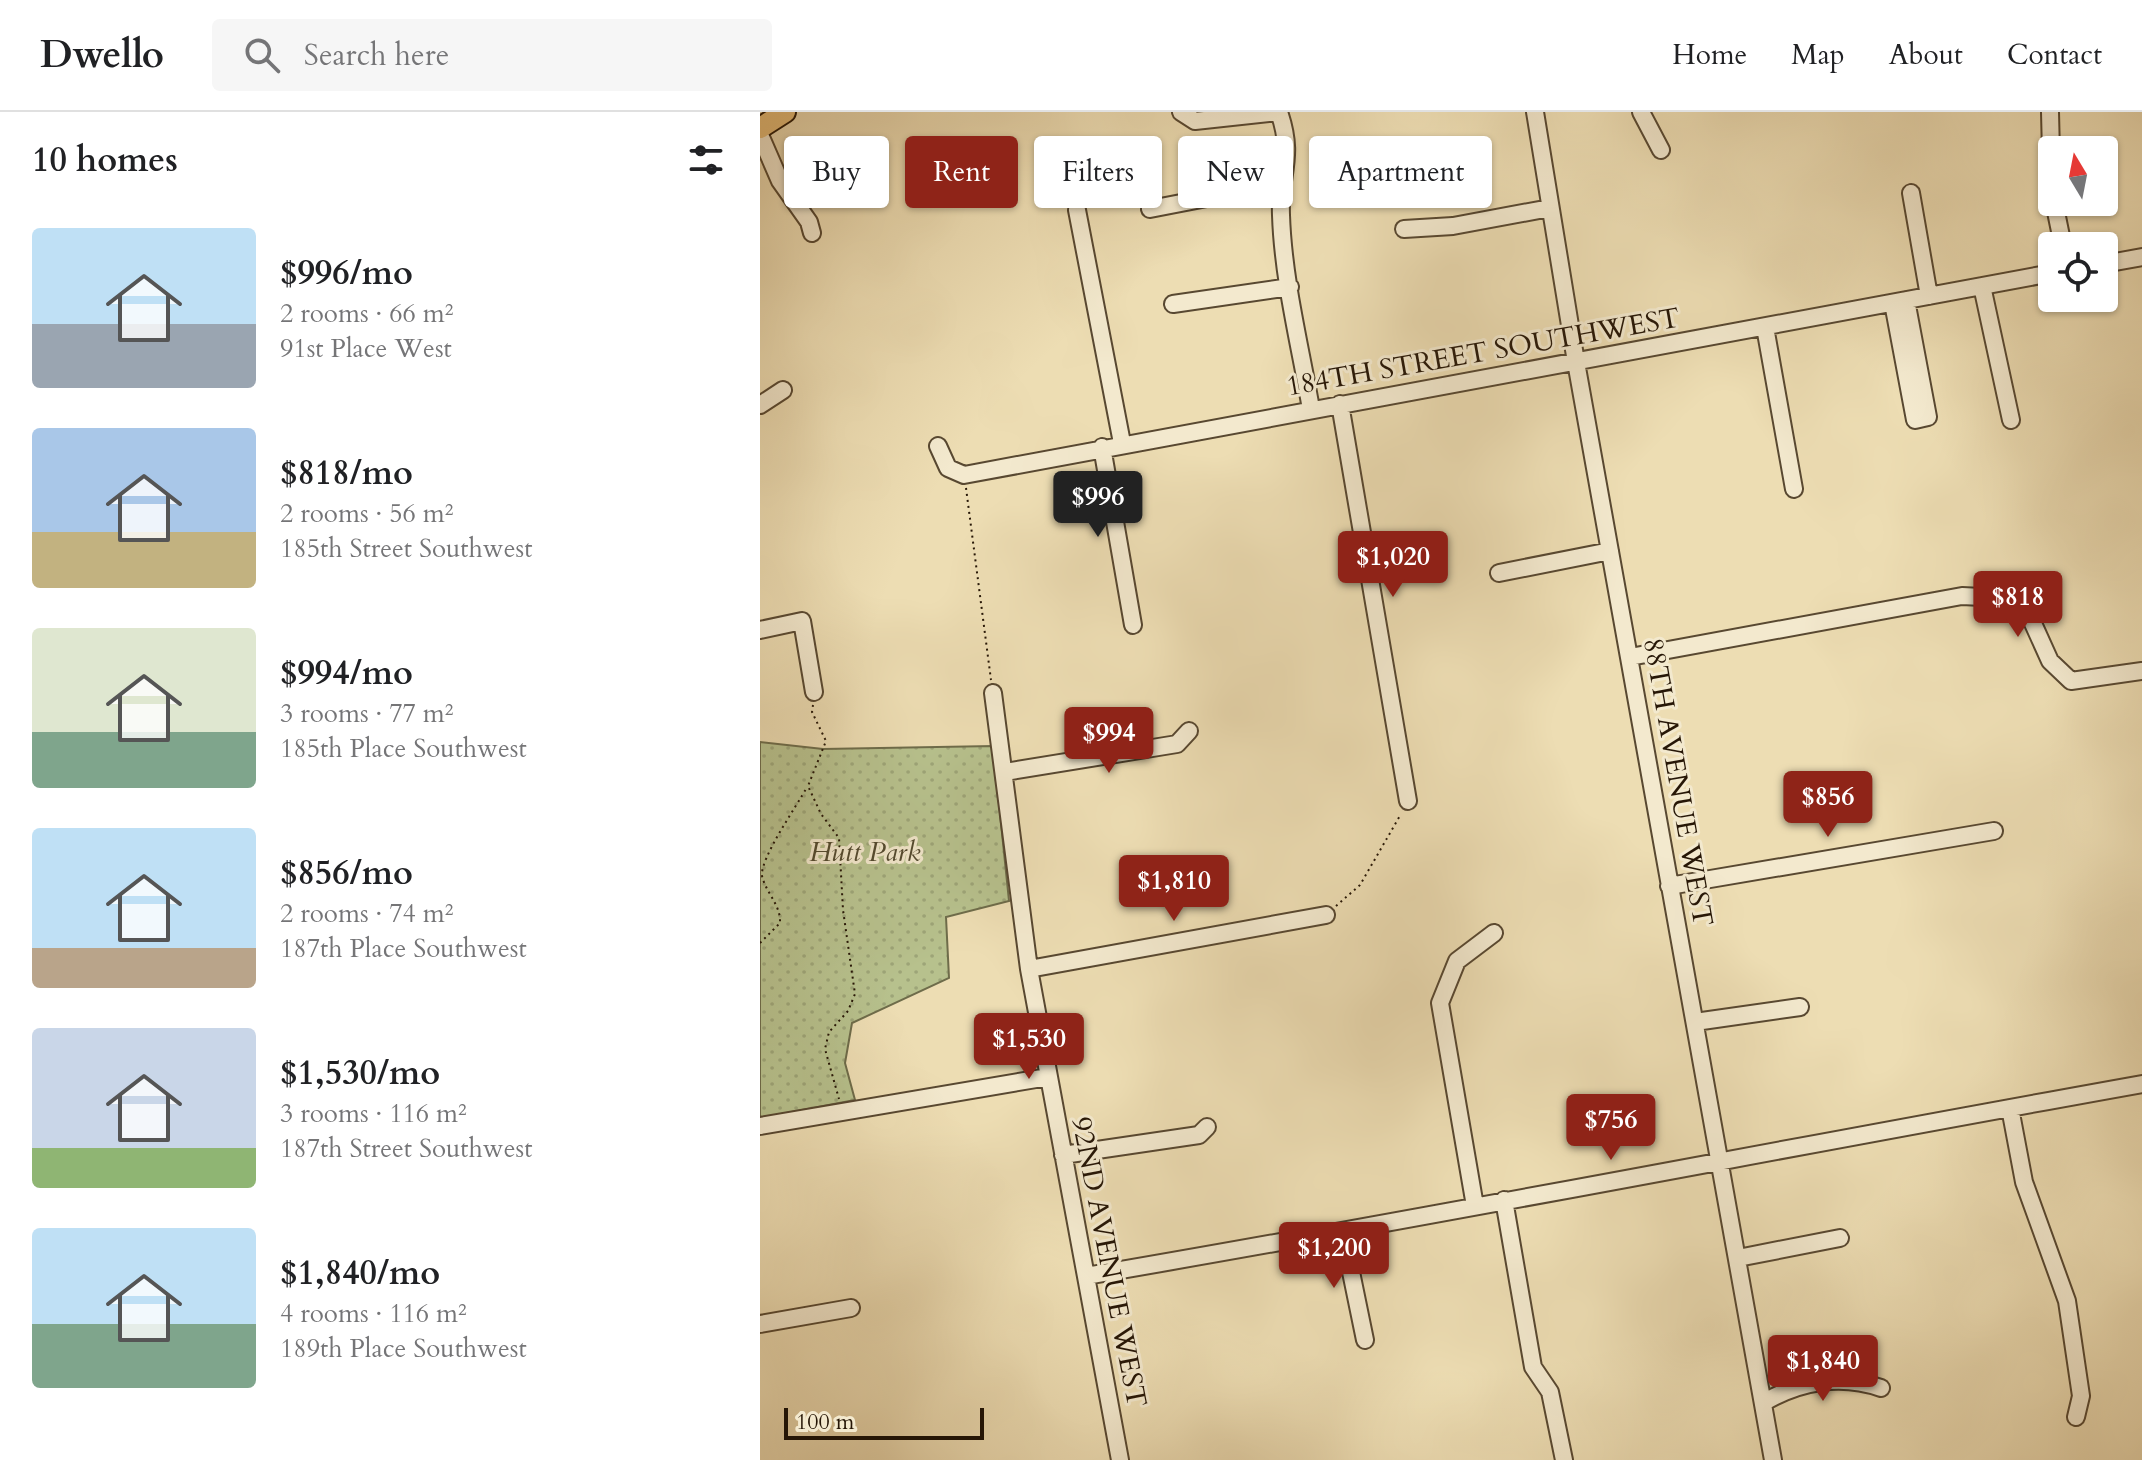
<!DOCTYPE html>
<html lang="en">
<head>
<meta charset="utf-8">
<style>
	:root { --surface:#fff; --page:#f6f6f6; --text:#202124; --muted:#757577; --line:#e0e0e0; --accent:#8f2418 }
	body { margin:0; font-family:Cardo,serif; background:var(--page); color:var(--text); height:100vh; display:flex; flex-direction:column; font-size:30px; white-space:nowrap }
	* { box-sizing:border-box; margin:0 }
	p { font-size:26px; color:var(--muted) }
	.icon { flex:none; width:44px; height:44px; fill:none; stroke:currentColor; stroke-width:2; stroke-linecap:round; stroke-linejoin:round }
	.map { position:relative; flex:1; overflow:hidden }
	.details { display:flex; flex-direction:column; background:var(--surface); width:760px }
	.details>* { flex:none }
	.guide { position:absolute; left:24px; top:24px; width:760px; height:72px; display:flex; gap:16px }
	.needle { width:52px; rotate:350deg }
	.tools { position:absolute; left:1278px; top:24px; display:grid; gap:16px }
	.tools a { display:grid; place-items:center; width:80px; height:80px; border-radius:8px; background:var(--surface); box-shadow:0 2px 6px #0004; font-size:40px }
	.scale { position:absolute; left:24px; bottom:20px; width:200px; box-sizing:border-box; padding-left:8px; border:4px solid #261606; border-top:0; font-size:22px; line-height:28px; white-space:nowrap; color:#261606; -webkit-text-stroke:6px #f3e9ce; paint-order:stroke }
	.price { position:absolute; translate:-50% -68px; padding:0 18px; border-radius:8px; background:var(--accent); color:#fff; font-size:26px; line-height:52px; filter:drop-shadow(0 2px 4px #0008) }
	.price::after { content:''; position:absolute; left:50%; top:48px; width:24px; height:18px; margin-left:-12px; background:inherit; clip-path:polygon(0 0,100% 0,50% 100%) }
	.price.selected { background:#222; color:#fff }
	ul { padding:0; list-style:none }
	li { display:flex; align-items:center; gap:24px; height:200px; padding:0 32px }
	li span { display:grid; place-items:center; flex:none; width:224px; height:160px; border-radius:8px; color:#555 }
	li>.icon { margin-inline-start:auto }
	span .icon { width:96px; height:96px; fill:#fffc; stroke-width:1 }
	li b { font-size:34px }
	h2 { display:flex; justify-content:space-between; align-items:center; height:96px; padding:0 32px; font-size:34px }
	.chip { padding:0 28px; border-radius:8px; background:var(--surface); box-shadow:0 2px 6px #0004; font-size:28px; line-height:72px }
	.chip.selected { background:var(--accent); color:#fff }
	header { display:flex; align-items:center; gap:48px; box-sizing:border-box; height:112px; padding:0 40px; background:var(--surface); border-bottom:2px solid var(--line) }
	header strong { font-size:38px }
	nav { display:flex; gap:44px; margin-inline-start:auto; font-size:28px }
	.search { width:560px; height:72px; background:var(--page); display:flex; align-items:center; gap:20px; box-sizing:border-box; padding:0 28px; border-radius:8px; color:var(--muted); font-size:30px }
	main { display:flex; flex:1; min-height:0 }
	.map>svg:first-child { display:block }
	.park { fill:url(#park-dots); stroke:#6e6c4a; stroke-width:2 }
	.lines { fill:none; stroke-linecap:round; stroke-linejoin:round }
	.minor-casing { stroke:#584831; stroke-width:20 }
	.major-casing { stroke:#261606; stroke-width:24 }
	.path { stroke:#261606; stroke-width:2; stroke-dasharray:2 4; stroke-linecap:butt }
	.minor { stroke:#f3e9ce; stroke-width:16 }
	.major { stroke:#e6be7a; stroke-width:20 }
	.labels { text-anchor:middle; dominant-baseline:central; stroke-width:6; stroke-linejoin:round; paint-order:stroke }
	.street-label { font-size:28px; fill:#261606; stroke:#f3e9ce }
	.park-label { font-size:28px; font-style:italic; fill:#52492e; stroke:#f3e9ce }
</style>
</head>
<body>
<header>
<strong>Dwello</strong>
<div class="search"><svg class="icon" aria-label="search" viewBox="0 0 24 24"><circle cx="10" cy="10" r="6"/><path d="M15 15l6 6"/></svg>Search here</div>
<nav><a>Home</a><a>Map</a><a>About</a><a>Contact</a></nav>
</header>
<main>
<section class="details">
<h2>10 homes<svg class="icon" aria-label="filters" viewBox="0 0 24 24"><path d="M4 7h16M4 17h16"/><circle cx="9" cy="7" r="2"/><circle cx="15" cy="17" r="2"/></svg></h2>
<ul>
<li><span style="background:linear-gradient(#bfe0f5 60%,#9aa5b1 0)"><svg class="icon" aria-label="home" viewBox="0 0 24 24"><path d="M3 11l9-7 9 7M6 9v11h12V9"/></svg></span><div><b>$996/mo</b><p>2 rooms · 66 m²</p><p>91st Place West</p></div></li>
<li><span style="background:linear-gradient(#a9c7e8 65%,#c2b280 0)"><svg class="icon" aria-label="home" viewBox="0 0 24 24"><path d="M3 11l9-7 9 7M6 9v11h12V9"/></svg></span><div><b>$818/mo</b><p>2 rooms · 56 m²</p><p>185th Street Southwest</p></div></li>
<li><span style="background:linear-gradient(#dfe7d0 65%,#7fa58c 0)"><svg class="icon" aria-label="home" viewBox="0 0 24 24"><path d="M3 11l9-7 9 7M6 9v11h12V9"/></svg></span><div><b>$994/mo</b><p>3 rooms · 77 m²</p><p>185th Place Southwest</p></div></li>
<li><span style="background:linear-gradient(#bfe0f5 75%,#b9a48a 0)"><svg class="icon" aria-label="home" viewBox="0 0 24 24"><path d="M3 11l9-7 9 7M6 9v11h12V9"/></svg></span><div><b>$856/mo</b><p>2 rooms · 74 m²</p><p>187th Place Southwest</p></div></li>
<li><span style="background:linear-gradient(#c9d6e8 75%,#8fb573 0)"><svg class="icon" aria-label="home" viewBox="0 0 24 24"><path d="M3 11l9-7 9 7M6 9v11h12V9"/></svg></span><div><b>$1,530/mo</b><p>3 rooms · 116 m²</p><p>187th Street Southwest</p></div></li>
<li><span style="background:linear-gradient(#bfe0f5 60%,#7fa58c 0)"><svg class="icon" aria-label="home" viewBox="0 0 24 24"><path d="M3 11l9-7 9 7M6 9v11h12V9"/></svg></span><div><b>$1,840/mo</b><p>4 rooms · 116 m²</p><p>189th Place Southwest</p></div></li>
</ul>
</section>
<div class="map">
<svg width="1382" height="1348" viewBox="0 0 1382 1348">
	<defs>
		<pattern id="park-dots" width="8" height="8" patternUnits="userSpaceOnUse" patternTransform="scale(2)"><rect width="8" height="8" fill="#b7c18d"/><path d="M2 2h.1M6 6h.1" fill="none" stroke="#9da578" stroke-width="1.8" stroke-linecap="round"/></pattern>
	</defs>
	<rect width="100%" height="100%" fill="#edddb3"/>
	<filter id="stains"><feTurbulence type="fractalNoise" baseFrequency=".0025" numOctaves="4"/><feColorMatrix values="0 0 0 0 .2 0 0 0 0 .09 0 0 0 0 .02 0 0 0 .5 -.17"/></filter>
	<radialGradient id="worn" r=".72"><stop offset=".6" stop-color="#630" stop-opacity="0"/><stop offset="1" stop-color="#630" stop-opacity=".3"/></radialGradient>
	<path class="park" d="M0 630 63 637 233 634 249 789 186 805 189 866 92 911 85 951 95 988 0 1006Z"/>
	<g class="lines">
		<defs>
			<path id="minor" d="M421 0 435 9 519 0
				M519 0C535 46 519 61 521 103 523 167 540 233 551 297
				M775 0 816 250 1013 1348
				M881 0 901 38
				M1290 0 1292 82
				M0 23 20 69 49 110 52 121
				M1151 81 1169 184
				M1294 90 1303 134
				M390 97 483 79 522 85
				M317 98 362 331
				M644 117 693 114 790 96
				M1344 152 1382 145
				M1222 174 1251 308
				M1133 191 1155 308 1168 305 1146 188
				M413 192 530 175
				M1005 215 1034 377
				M580 292 648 689
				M0 293 23 278
				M178 334 188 356 204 363 1292 161
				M342 335 373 513
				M739 461 850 439
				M0 518 42 509 54 580
				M870 545 1202 484 1262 487 1290 549 1311 569 1382 559
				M233 581 269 857 360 1348
				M245 660 417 632 429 619
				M909 774 1234 719
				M269 857 566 803
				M935 910 1040 895
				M1250 996 1264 1070 1307 1189 1321 1284 1316 1305
				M0 1014 288 965
				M303 1043 439 1023 447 1015
				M744 1088 773 1255 790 1280 804 1348
				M715 1094 680 891 697 849 734 821
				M583 1121 605 1228
				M978 1146 1080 1126
				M326 1164C679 1104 1030 1035 1382 972
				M0 1212 91 1196
				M1003 1291C1039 1269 1081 1262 1121 1276"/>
			<path id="major" d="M0 16 25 0"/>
		</defs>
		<use href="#minor" class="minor-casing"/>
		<use href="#major" class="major-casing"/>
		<path class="path" d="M206 376 231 568
			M53 593 52 600 66 629 48 674 61 702 79 726 83 798 95 882 88 899 69 920 65 937 79 987
			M576 794 600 773 641 702
			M0 831 20 811C21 793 6 781 2 764 0 746 37 694 47 675"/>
		<use href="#minor" class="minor"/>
		<use href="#major" class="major"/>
	</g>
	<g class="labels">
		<g class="street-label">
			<text transform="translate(723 240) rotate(-10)">184TH STREET SOUTHWEST</text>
			<text transform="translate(918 670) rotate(80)">88TH AVENUE WEST</text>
			<text transform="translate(349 1150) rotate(79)">92ND AVENUE WEST</text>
		</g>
		<g class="park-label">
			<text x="105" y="740">Hutt Park</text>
		</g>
	</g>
	<rect width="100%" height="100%" filter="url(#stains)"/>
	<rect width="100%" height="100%" fill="url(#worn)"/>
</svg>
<div class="tools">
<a><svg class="needle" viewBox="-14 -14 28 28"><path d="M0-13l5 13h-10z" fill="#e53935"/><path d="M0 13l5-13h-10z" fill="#757577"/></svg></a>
<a><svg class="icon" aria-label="locate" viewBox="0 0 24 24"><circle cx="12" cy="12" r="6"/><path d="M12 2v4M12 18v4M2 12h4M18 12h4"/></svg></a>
</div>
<div class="scale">100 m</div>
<b class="price selected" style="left:338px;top:427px">$996</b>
<b class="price" style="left:633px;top:487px">$1,020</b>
<b class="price" style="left:1258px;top:527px">$818</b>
<b class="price" style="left:349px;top:663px">$994</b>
<b class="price" style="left:1068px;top:727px">$856</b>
<b class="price" style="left:414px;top:811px">$1,810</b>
<b class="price" style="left:269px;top:969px">$1,530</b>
<b class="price" style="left:851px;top:1050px">$756</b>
<b class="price" style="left:574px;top:1178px">$1,200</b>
<b class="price" style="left:1063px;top:1291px">$1,840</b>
<div class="guide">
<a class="chip">Buy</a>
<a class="chip selected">Rent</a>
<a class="chip">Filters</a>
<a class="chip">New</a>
<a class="chip">Apartment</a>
</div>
</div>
</main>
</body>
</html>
